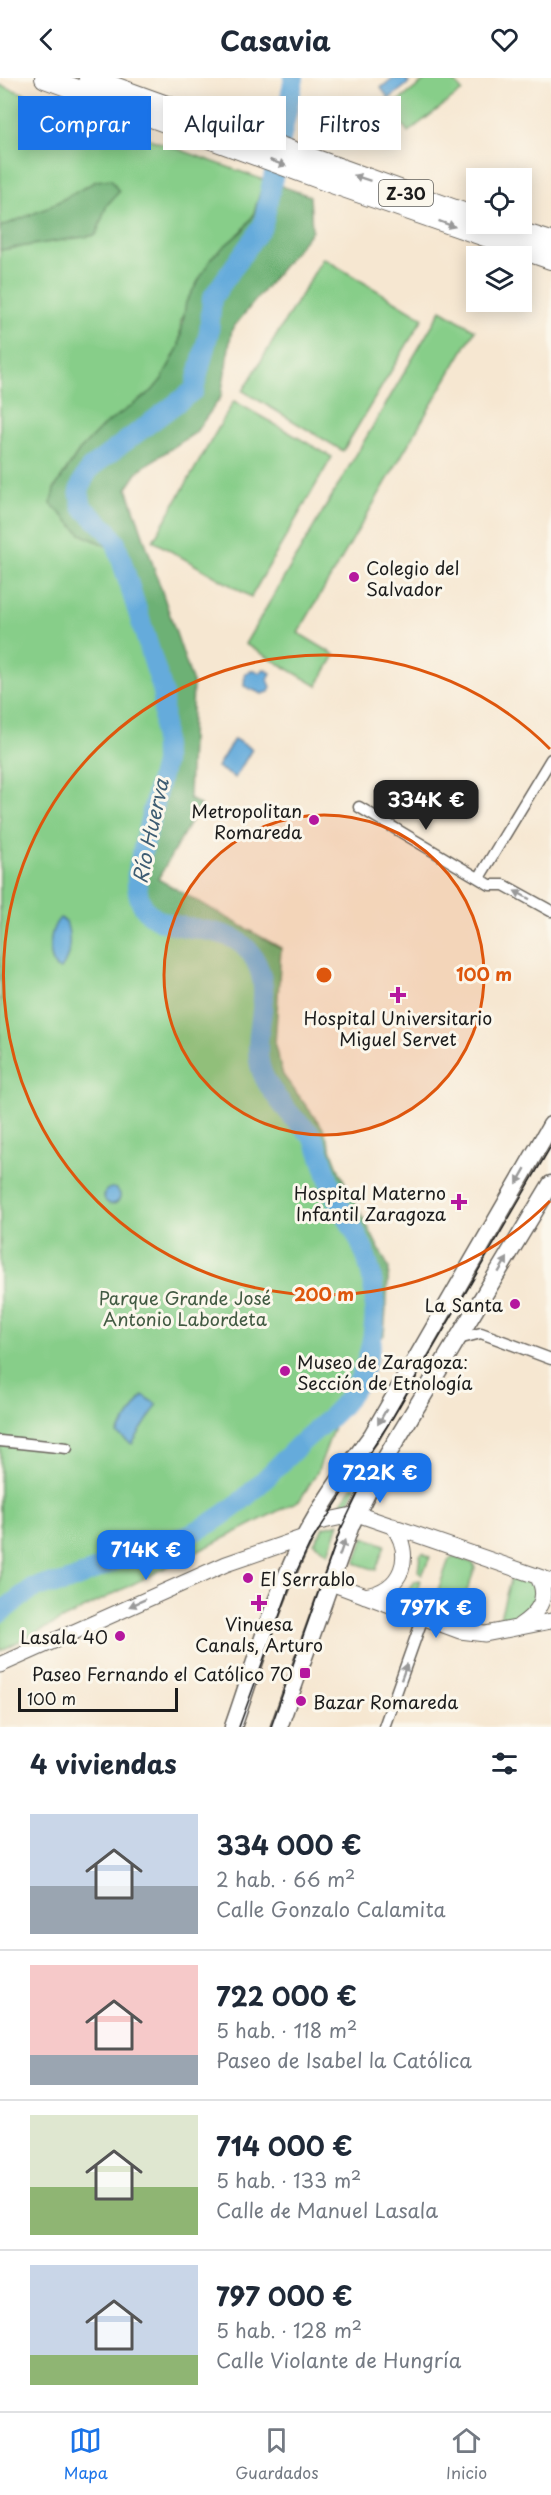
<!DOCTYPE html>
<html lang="es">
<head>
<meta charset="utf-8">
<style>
	:root { --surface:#fff; --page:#f6f6f7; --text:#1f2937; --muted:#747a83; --line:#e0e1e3; --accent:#1a73e8 }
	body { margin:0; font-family:"Playpen Sans",sans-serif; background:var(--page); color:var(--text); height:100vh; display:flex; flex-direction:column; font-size:22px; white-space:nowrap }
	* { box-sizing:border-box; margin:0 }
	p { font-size:20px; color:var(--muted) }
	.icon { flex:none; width:33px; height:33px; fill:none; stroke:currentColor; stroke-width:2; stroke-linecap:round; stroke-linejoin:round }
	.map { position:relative; height:1649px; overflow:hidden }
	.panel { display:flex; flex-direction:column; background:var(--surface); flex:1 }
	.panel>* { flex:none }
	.guide { position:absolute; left:18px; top:18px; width:516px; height:54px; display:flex; gap:12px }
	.tools { position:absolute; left:466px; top:90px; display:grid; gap:12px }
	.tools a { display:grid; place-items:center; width:66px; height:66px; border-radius:0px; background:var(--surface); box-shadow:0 3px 15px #0003; font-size:30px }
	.scale { position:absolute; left:18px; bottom:15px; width:160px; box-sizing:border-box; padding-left:6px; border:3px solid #1c1c1c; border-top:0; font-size:16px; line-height:21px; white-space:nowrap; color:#1c1c1c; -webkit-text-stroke:4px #fbf7ec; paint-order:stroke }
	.price { position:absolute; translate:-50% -51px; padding:0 14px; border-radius:12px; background:var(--accent); color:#fff; font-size:20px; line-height:39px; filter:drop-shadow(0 2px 3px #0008) }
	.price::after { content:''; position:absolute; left:50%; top:36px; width:18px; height:14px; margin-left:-9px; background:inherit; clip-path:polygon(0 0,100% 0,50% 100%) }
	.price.on { background:#222; color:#fff }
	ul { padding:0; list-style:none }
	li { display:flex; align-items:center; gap:18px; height:150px; padding:0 30px }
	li+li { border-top:2px solid var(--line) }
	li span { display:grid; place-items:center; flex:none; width:168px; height:120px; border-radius:0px; color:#555 }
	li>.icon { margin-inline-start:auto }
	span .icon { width:72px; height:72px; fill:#fffc; stroke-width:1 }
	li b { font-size:26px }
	h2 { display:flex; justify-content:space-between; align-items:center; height:72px; padding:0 30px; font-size:26px }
	.pill { padding:0 21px; border-radius:0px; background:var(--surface); box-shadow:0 3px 15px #0003; font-size:21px; line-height:54px }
	.pill.on { background:var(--accent); color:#fff }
	header { display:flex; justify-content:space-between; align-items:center; height:78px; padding:0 30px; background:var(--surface); font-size:27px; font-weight:700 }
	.tab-bar { display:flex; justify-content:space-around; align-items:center; height:84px; border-top:2px solid var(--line); background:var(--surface); font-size:16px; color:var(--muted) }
	.tab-bar a { display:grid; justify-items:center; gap:3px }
	.tab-bar .on { color:var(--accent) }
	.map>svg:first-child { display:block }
	.green { fill:#87ce89; stroke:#527552; stroke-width:1.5 }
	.forest { fill:#6db175; stroke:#446648; stroke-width:1.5 }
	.water { fill:#65abdb; stroke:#40647c; stroke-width:1.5 }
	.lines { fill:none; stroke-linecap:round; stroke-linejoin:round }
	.river { stroke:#65abdb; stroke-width:20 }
	.street-casing { stroke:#68635b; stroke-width:13 }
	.secondary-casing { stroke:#68635b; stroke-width:17 }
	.primary-casing { stroke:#68635b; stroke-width:19 }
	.highway-casing { stroke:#68635b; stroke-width:22 }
	.street { stroke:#fff; stroke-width:10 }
	.secondary { stroke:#fff; stroke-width:15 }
	.primary { stroke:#fff; stroke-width:16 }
	.highway { stroke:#fff; stroke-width:20 }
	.tram { stroke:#1c1c1c; stroke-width:1.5 }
	.oneway { fill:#999 }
	.ring { fill:none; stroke:#de560d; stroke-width:3 }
	.poi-dot { fill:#b5179e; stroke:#fbf7ec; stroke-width:2 }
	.labels { text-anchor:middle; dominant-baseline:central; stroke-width:6; stroke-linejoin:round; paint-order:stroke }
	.shield { fill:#fbf7ec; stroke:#5f5e5a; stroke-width:1.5 }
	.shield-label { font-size:16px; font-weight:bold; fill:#1c1c1c }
	.poi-label { font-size:18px; fill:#1c1c1c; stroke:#fbf7ec; text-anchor:end }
	.park-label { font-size:18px; fill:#415a42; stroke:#fbf7ec }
	.water-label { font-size:20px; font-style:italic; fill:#3d5c72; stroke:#fbf7ec }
	.centre { fill:#de560d; stroke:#fbf7ec; stroke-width:3 }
	.ring-label { font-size:18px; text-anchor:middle; font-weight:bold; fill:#de560d; stroke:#fbf7ec; stroke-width:6; stroke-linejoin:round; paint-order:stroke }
</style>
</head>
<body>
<header><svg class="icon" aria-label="back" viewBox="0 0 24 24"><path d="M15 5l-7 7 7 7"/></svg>Casavia<svg class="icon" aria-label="heart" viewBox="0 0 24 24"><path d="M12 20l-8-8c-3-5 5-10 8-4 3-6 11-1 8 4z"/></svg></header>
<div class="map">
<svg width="551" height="1649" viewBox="0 0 551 1649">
	<rect width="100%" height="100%" fill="#fbf7ec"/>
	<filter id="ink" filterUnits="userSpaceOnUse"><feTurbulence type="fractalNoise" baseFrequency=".0167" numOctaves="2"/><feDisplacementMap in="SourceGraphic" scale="12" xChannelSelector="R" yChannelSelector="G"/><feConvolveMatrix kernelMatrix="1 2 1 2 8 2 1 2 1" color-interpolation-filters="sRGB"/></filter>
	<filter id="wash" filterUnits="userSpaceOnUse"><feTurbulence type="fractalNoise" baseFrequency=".008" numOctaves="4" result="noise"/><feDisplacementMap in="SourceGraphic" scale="24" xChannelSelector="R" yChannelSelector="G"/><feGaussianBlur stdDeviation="1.35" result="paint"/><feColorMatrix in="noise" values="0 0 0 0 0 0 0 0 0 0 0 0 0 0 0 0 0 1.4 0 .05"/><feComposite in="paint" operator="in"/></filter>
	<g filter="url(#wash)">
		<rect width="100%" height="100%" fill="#f6e7d1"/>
		<path class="green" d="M428 0H452L462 13 408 54 390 30Z
			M0 7 264 102 253 138 242 153 212 179 181 243 179 268 162 301 152 313 103 348 79 373 54 411 81 456 109 469 136 548 153 589 165 652 164 685 137 795 159 843 215 853 246 867 260 888 265 922 258 967 292 1039 312 1058 332 1112 368 1182 372 1221 370 1272 363 1298 342 1327 317 1395 300 1422 0 1573Z
			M323 180 423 240 343 373 243 313Z
			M441 232 475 252 298 555 335 577 317 608 245 566Z
			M234 323 332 379 251 519 153 463Z
			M353 1408 356 1409 345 1433 334 1435Z
			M339 1445 329 1475 314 1465 324 1449Z
			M364 1459 385 1467 376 1492 355 1485Z
			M423 1475 430 1479 422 1497 418 1494 420 1477Z
			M455 1479 473 1485 475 1490 457 1542 454 1543 432 1536 431 1532 449 1481Z
			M511 1499 536 1507 539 1513 524 1541 498 1546Z
			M420 1502 414 1523 407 1521 406 1516 415 1503Z"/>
		<path class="forest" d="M111 101 119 114 107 127 96 157 0 172V149L47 130 96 103Z
			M264 102 310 118 312 153 232 251 221 319 195 355 140 391 127 410 193 605 189 720 200 727 158 801 281 870 275 968 283 997 323 1050 340 1095 389 1190 384 1257 370 1272C373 1242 378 1210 367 1181 358 1157 342 1136 332 1112 325 1095 322 1072 311 1057 296 1038 271 1020 263 996 250 953 279 908 247 869 244 865 237 863 232 860 191 842 133 858 137 795L164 685 165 652 153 589 136 548 109 469 81 456 51 426 54 411 79 373 103 348 152 313 162 301 179 268 186 224 212 179 242 153 253 138Z"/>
		<path class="water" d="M393 0H405L409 5 389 21 381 10Z
			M264 591 271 595 268 602 271 609 269 614 262 616 244 608 245 595 254 592 260 595Z
			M234 661 252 671 235 700 217 689Z
			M60 840 66 843C71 858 71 878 61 891L56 890C47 877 49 851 60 840Z
			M104 1118a8 8 0 1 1 16 0a8 8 0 1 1-16 0Z
			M143 1317 157 1327 132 1366 117 1356Z"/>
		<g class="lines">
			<path class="river" d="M0 1535C11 1527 22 1517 34 1510 43 1505 56 1508 66 1504 87 1497 108 1485 129 1477 147 1469 166 1466 185 1458 235 1437 262 1403 300 1366 314 1352 331 1341 343 1326 374 1290 382 1230 368 1185 362 1162 346 1139 335 1118 326 1099 323 1076 312 1058 307 1051 299 1046 293 1039 283 1028 272 1014 265 1001 244 961 280 919 252 877 222 830 132 875 137 795L164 685 163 614 116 465 108 453 82 429 79 413 83 402 90 390 194 312 209 254 212 220 263 147 294 0"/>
		</g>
	</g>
	<g filter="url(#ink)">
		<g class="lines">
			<defs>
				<path id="street" d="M359 729 490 807H504L551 833
					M479 800 551 681
					M458 1261 481 1255 551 1281
					M0 1363 67 1370
					M384 1649 423 1539"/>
				<path id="secondary" d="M314 1445 357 1436 551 1503
					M331 1505 460 1553 485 1556 551 1543
					M365 1518C403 1512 414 1478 393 1448
					M519 1548C537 1536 551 1520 537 1498
					M0 1587 226 1486 304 1459"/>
				<path id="primary" d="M233 1649C252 1595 268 1538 292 1485 312 1439 342 1397 372 1357L551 1047
					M279 1649 351 1447 382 1386 551 1106"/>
				<path id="highway" d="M45 0 332 105 551 181
					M89 0 477 140
					M493 146 551 164"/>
			</defs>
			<use href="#street" class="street-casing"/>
			<use href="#secondary" class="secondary-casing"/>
			<use href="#primary" class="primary-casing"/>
			<use href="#highway" class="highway-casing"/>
			<use href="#street" class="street"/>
			<use href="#secondary" class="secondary"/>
			<use href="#primary" class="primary"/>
			<use href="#highway" class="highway"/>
			<path class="tram" d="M239 1649 292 1503 309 1467 393 1339 551 1068
				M271 1649 340 1453 371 1389"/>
		</g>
		<defs><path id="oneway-solid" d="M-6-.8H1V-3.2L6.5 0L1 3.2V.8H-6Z" transform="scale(1.5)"/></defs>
		<g class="oneway">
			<use href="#oneway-solid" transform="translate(278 85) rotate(20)"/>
			<use href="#oneway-solid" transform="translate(362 100) rotate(-161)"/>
			<use href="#oneway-solid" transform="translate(447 146) rotate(20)"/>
			<use href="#oneway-solid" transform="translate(522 817) rotate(-152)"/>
			<use href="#oneway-solid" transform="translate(521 1098) rotate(120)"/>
			<use href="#oneway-solid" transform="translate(503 1187) rotate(-59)"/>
			<use href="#oneway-solid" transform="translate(382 1339) rotate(120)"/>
			<use href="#oneway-solid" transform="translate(342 1470) rotate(-71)"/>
			<use href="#oneway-solid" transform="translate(137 1525) rotate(156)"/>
			<use href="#oneway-solid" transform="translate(404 1594) rotate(-70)"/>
		</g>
	</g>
	<circle cx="324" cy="897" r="160" fill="#de560d" fill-opacity=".12"/>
	<g class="ring">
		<circle cx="324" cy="897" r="160"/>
		<path d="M550 1123A320 320 0 1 1 550 671"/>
	</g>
	<g class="poi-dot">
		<circle cx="354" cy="499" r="6"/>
		<circle cx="314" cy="742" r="6"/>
		<path d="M395 908h6v6h6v6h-6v6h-6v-6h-6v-6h6z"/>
		<path d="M456 1115h6v6h6v6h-6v6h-6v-6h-6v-6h6z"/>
		<circle cx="515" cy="1226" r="6"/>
		<circle cx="285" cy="1293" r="6"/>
		<circle cx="248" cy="1500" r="6"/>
		<path d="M256 1516h6v6h6v6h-6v6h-6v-6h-6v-6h6z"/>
		<circle cx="120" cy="1558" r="6"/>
		<rect x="299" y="1589" width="12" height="12" rx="3"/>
		<circle cx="301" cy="1623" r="6"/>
	</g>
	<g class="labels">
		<rect class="shield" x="379" y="102" width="54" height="26" rx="4.5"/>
		<g class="shield-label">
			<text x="406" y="115">Z-30</text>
		</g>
		<g class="poi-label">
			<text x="366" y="489" text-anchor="start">Colegio del<tspan x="366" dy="21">Salvador</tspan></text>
			<text x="302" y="732">Metropolitan<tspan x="302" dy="21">Romareda</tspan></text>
			<text x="398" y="939" text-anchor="middle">Hospital Universitario<tspan x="398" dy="21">Miguel Servet</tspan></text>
			<text x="446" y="1114">Hospital Materno<tspan x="446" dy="21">Infantil Zaragoza</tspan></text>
			<text x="503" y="1226">La Santa</text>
			<text x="297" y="1283" text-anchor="start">Museo de Zaragoza:<tspan x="297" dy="21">Sección de Etnología</tspan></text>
			<text x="260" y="1500" text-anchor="start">El Serrablo</text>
			<text x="259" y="1545" text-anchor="middle">Vinuesa<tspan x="259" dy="21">Canals, Arturo</tspan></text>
			<text x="108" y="1558">Lasala 40</text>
			<text x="293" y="1595">Paseo Fernando el Católico 70</text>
			<text x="313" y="1623" text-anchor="start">Bazar Romareda</text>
		</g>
		<g class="park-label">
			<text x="185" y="1219">Parque Grande José<tspan x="185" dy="21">Antonio Labordeta</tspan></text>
		</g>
		<g class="water-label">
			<text transform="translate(150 753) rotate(-78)">Río Huerva</text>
		</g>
	</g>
	<circle cx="324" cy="897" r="9" class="centre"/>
	<g class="ring-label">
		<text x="484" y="903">100 m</text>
		<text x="324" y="1223">200 m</text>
	</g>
</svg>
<div class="tools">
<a><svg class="icon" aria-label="locate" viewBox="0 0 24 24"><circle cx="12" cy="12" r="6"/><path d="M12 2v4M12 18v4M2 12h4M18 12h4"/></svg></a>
<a><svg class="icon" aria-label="layers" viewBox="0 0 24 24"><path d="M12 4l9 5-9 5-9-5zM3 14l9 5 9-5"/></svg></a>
</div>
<div class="scale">100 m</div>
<b class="price on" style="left:426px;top:753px">334K €</b>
<b class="price" style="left:380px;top:1426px">722K €</b>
<b class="price" style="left:146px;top:1503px">714K €</b>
<b class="price" style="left:436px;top:1561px">797K €</b>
<div class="guide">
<a class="pill on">Comprar</a>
<a class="pill">Alquilar</a>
<a class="pill">Filtros</a>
</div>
</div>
<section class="panel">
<h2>4 viviendas<svg class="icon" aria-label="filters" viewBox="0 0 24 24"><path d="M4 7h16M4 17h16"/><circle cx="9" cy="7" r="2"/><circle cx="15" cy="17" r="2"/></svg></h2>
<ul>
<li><span style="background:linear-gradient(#c9d6e8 60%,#9aa5b1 0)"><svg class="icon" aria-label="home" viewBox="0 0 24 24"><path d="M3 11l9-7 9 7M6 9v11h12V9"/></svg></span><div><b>334 000 €</b><p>2 hab. · 66 m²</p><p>Calle Gonzalo Calamita</p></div></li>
<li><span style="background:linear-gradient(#f6c9c9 75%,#9aa5b1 0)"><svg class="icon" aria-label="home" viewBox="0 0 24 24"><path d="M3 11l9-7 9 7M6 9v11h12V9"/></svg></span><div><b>722 000 €</b><p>5 hab. · 118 m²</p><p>Paseo de Isabel la Católica</p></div></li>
<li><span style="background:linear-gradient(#dfe7d0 60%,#8fb573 0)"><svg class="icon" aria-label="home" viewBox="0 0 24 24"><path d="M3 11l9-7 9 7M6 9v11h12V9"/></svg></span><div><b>714 000 €</b><p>5 hab. · 133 m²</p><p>Calle de Manuel Lasala</p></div></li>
<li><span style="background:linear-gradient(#c9d6e8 75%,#8fb573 0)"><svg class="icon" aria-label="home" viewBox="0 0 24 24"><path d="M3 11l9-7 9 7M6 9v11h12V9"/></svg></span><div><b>797 000 €</b><p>5 hab. · 128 m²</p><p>Calle Violante de Hungría</p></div></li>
</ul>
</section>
<nav class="tab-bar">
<a class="on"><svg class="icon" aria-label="map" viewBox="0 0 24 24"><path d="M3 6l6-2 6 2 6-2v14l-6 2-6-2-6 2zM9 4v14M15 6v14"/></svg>Mapa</a>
<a><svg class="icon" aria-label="saved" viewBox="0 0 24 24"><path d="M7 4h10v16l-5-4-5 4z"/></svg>Guardados</a>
<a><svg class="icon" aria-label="home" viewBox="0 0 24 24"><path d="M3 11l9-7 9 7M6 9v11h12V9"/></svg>Inicio</a>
</nav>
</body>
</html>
